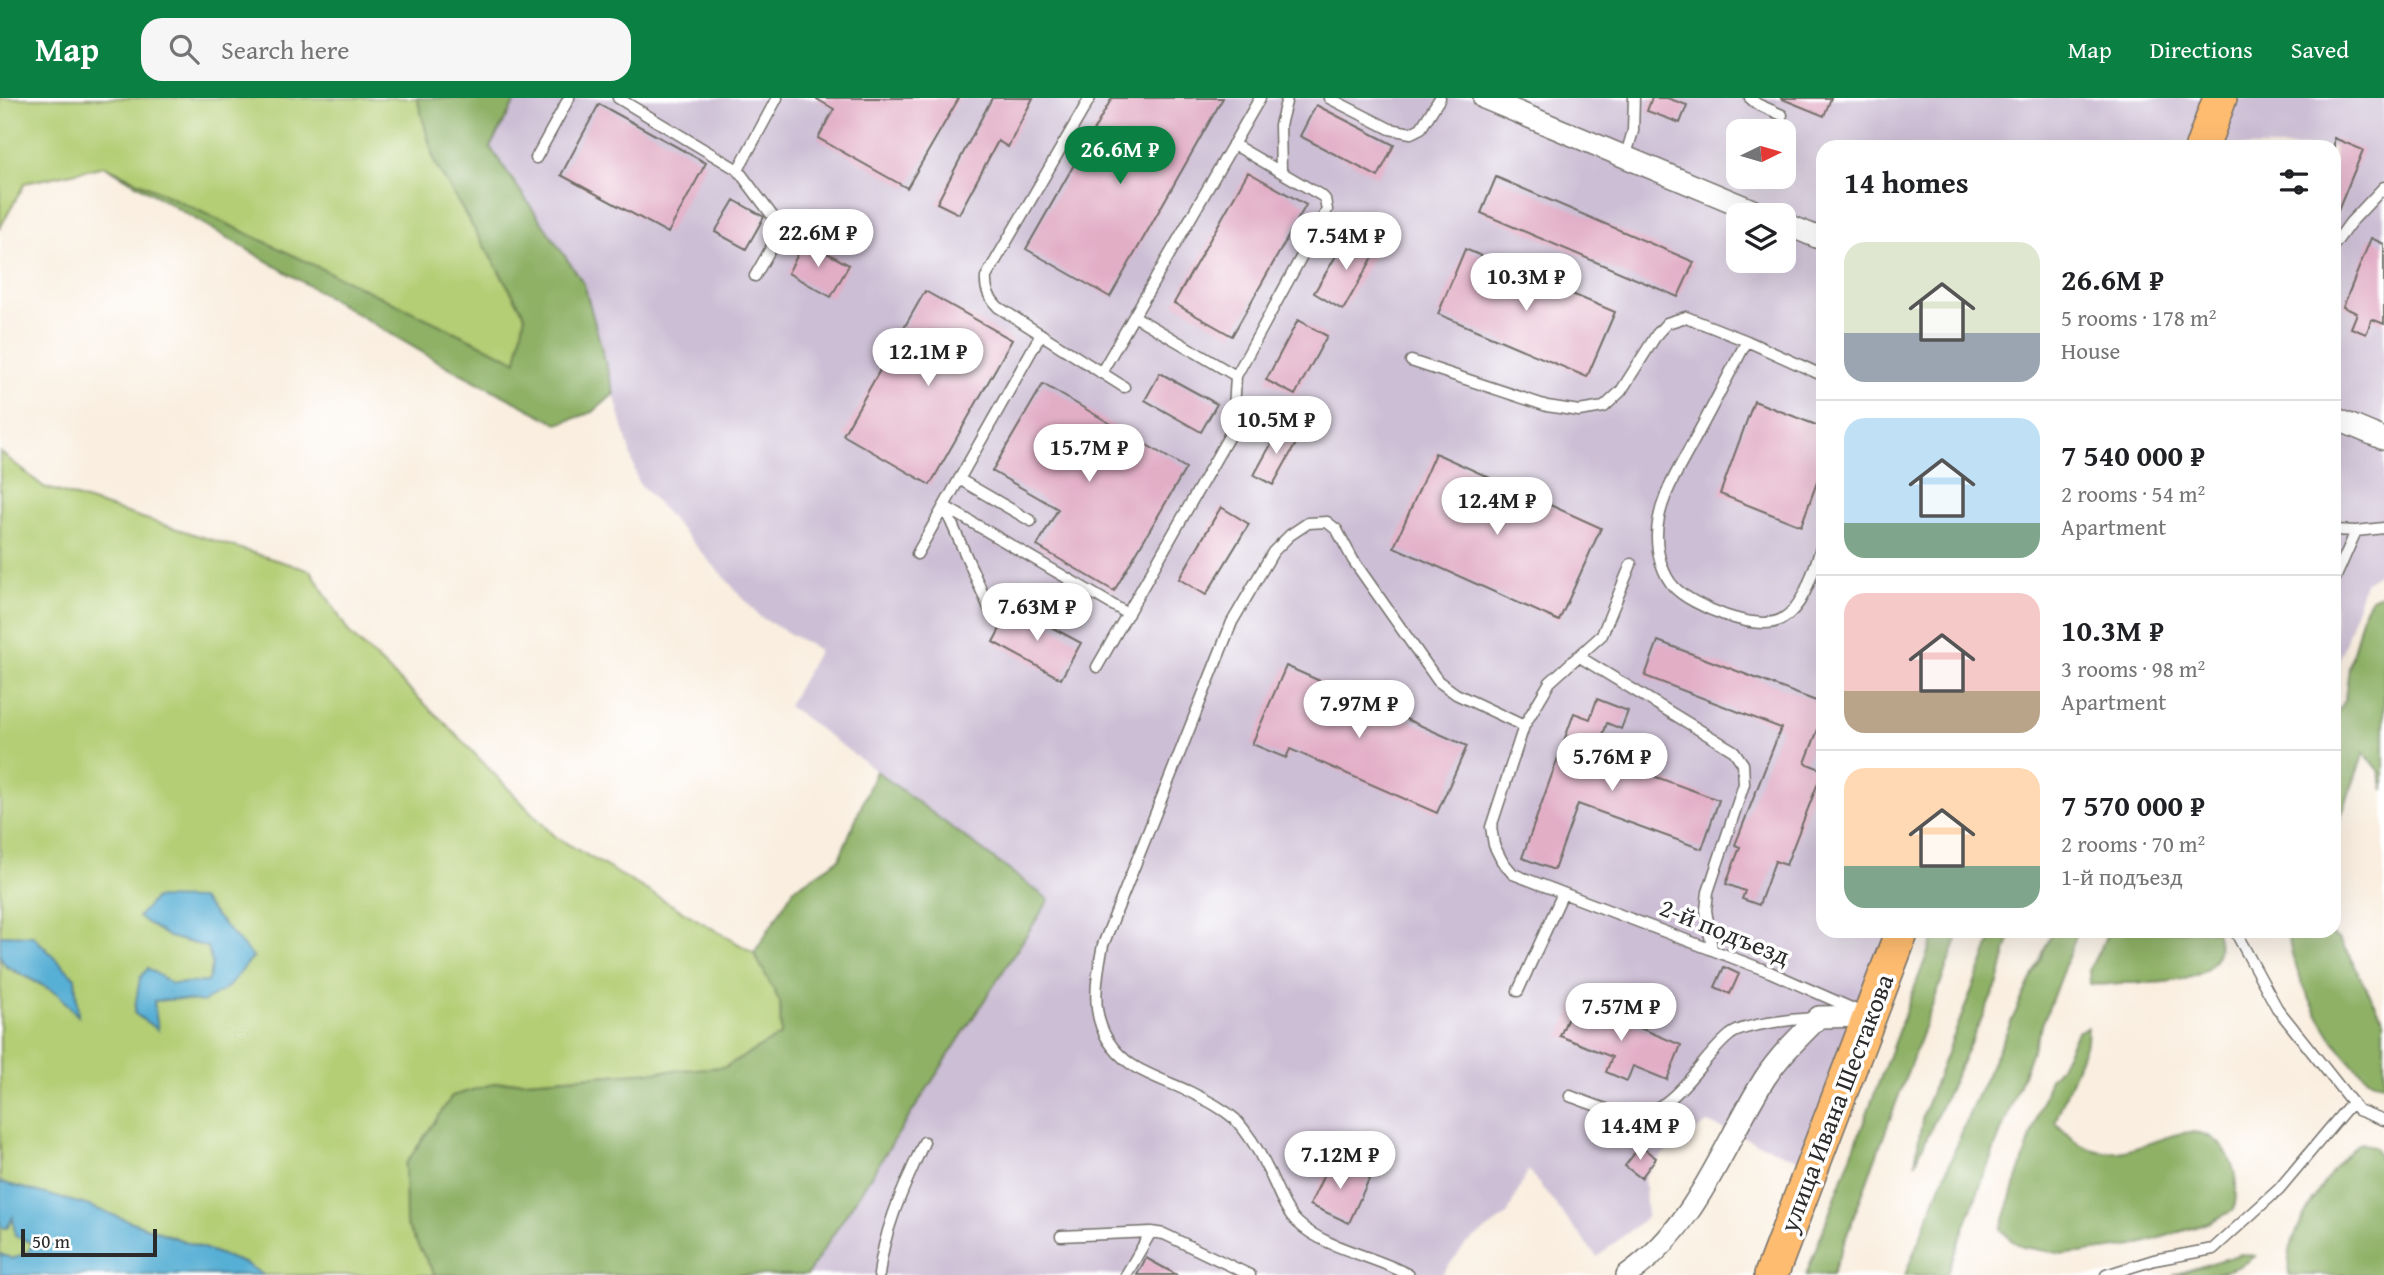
<!DOCTYPE html>
<html lang="en">
<head>
<meta charset="utf-8">
<style>
	:root { --surface:#fff; --page:#f6f6f6; --text:#202124; --muted:#757577; --line:#e0e0e0; --accent:#0b8043 }
	body { margin:0; font-family:"Gentium Book Plus",serif; background:var(--page); color:var(--text); height:100vh; display:flex; flex-direction:column; font-size:26px; white-space:nowrap }
	* { box-sizing:border-box; margin:0 }
	p { font-size:23px; color:var(--muted) }
	.icon { flex:none; width:38px; height:38px; fill:none; stroke:currentColor; stroke-width:2; stroke-linecap:round; stroke-linejoin:round }
	.map { position:relative; flex:1; overflow:hidden }
	.drawer { position:absolute; left:1816px; top:42px; width:525px; height:798px; display:flex; flex-direction:column; background:var(--surface); border-radius:21px; box-shadow:0 7px 28px #0002 }
	.drawer>* { flex:none }
	.needle { width:46px; rotate:85deg }
	.fabs { position:absolute; left:1726px; top:21px; display:grid; gap:14px }
	.fabs a { display:grid; place-items:center; width:70px; height:70px; border-radius:14px; background:var(--surface); box-shadow:0 7px 28px #0002; font-size:35px }
	.scale { position:absolute; left:21px; bottom:18px; width:136px; box-sizing:border-box; padding-left:7px; border:4px solid #2b2b2b; border-top:0; font-size:19px; line-height:24px; white-space:nowrap; color:#2b2b2b; -webkit-text-stroke:5px #fff; paint-order:stroke }
	.price { position:absolute; translate:-50% -60px; padding:0 16px; border-radius:24px; background:#fff; color:#222; font-size:23px; line-height:46px; filter:drop-shadow(0 2px 4px #0008) }
	.price::after { content:''; position:absolute; left:50%; top:42px; width:21px; height:16px; margin-left:-10px; background:inherit; clip-path:polygon(0 0,100% 0,50% 100%) }
	.price.active { background:var(--accent); color:#fff }
	ul { padding:0; list-style:none }
	li { display:flex; align-items:center; gap:21px; height:175px; padding:0 28px }
	li+li { border-top:2px solid var(--line) }
	li span { display:grid; place-items:center; flex:none; width:196px; height:140px; border-radius:21px; color:#555 }
	li>.icon { margin-inline-start:auto }
	span .icon { width:84px; height:84px; fill:#fffc; stroke-width:1 }
	li b { font-size:30px }
	h2 { display:flex; justify-content:space-between; align-items:center; height:84px; padding:0 28px; font-size:30px }
	header { display:flex; align-items:center; gap:42px; box-sizing:border-box; height:98px; padding:0 35px; background:var(--accent); color:#fff }
	header strong { font-size:33px }
	nav { display:flex; gap:38px; margin-inline-start:auto; font-size:24px }
	.search { width:490px; height:63px; background:var(--page); display:flex; align-items:center; gap:18px; box-sizing:border-box; padding:0 24px; border-radius:21px; color:var(--muted); font-size:26px }
	.map>svg:first-child { display:block }
	.industrial { fill:#ccbed4; fill-rule:evenodd }
	.green { fill:#b3ce74; stroke:#6f7c50; stroke-width:2; fill-rule:evenodd }
	.forest { fill:#8eb166; stroke:#5c6e48; stroke-width:2 }
	.water { fill:#57afd4; stroke:#416d80; stroke-width:2 }
	.building { fill:#e2aec6 }
	.lines { fill:none; stroke-linecap:round; stroke-linejoin:round }
	.lane-casing { stroke:#736f6a; stroke-width:13 }
	.street-casing { stroke:#736f6a; stroke-width:24 }
	.primary-casing { stroke:#736f6a; stroke-width:36 }
	.lane { stroke:#fff; stroke-width:10 }
	.street { stroke:#fff; stroke-width:21 }
	.primary { stroke:#febc70; stroke-width:33 }
	.labels { text-anchor:middle; dominant-baseline:central; stroke-width:7; stroke-linejoin:round; paint-order:stroke }
	.street-label { font-size:26px; fill:#2b2b2b; stroke:#fff }
</style>
</head>
<body>
<header>
<strong>Map</strong>
<div class="search"><svg class="icon" aria-label="search" viewBox="0 0 24 24"><circle cx="10" cy="10" r="6"/><path d="M15 15l6 6"/></svg>Search here</div>
<nav><a>Map</a><a>Directions</a><a>Saved</a></nav>
</header>
<div class="map">
<svg width="2384" height="1177" viewBox="0 0 2384 1177">
	<rect width="100%" height="100%" fill="#fff"/>
	<filter id="ink" filterUnits="userSpaceOnUse"><feTurbulence type="fractalNoise" baseFrequency=".0143" numOctaves="2"/><feDisplacementMap in="SourceGraphic" scale="14" xChannelSelector="R" yChannelSelector="G"/><feConvolveMatrix kernelMatrix="1 2 1 2 8 2 1 2 1" color-interpolation-filters="sRGB"/></filter>
	<filter id="wash" filterUnits="userSpaceOnUse"><feTurbulence type="fractalNoise" baseFrequency=".00686" numOctaves="4" result="noise"/><feDisplacementMap in="SourceGraphic" scale="28" xChannelSelector="R" yChannelSelector="G"/><feGaussianBlur stdDeviation="1.57" result="paint"/><feColorMatrix in="noise" values="0 0 0 0 0 0 0 0 0 0 0 0 0 0 0 0 0 1.4 0 .05"/><feComposite in="paint" operator="in"/></filter>
	<g filter="url(#wash)">
		<rect width="100%" height="100%" fill="#f9eedf"/>
		<path class="industrial" d="M473 0H2384V471L2365 485 2335 575 2334 49H1824V833H1889L1800 1062 1707 1025 1662 1057 1644 1079 1647 1119 1597 1159 1528 1072 1507 1117 1465 1147 1441 1177H807L939 719 788 608 819 552 760 519 638 384 584 186 470 21ZM1738 33H1783V79H1738ZM1738 117H1783V163H1738Z"/>
		<path class="green" d="M0 0H417L435 65 525 217 517 264 105 68 25 85 0 130Z
			M0 354 44 389 311 473 350 536 444 624 554 738 754 855 780 899 781 937 725 969 496 985 452 998 406 1126 435 1177H263L246 1166 86 1107 0 1084V858L6 869 57 895 78 917 75 880 33 838 0 837ZM138 818 253 860 203 904 177 901 154 903 172 886 208 884 212 866 208 849 169 839Z
			M13 1118 33 1145 28 1154 13 1161 0 1156V1129L7 1130Z"/>
		<path class="forest" d="M417 0H517L490 49 584 186 614 296 593 314 558 326 439 264 105 68 516 263 525 217 435 65Z
			M2384 495V693L2379 672 2364 655 2335 735V619L2345 600 2349 569 2364 512 2371 500Z
			M876 673 1049 802 807 1177H435L406 1126 405 1067 452 998 496 985 725 969 781 937 780 904 754 855 794 791 839 761Z
			M1936 833H1960L1832 1177H1806Z
			M1995 833H2012L1998 885 1915 1065 1923 1016Z
			M2053 833H2078L1946 1177H1905L1972 1009Z
			M2109 833H2216C2233 889 2156 885 2122 885 2110 885 2102 888 2090 886L2089 872Z
			M2294 833 2328 834 2339 842 2347 854 2384 922V986C2346 983 2288 873 2289 836Z
			M2088 929 2087 943 2055 1024C2072 1041 2080 1051 2104 1054 2144 1060 2192 1009 2224 1051 2237 1068 2238 1092 2234 1112L2208 1125 2134 1148 2079 1155 2064 1156 2023 1149 2011 1142 2001 1131 2050 980 2059 970 2077 934Z
			M2361 1044 2375 1050 2384 1074V1177H2289C2288 1168 2288 1159 2291 1149 2300 1119 2335 1061 2361 1044Z
			M2241 1156 2255 1158C2235 1177 2201 1177 2173 1177Z"/>
		<path class="water" d="M155 800 201 801 253 859 228 889 203 904 177 901 154 903 158 932 134 915 140 880 148 870 172 886 208 884 212 866 208 849 169 839 138 819Z
			M0 837 33 838 75 880 78 918 57 895 6 868 0 858Z
			M0 1084 86 1107 246 1166 263 1177H0V1156L13 1161 28 1154 33 1145 15 1138 13 1119 7 1130 0 1129Z"/>
		<g id="blocks">
			<path class="building" d="M815 0H959L907 90 818 40 834 11Z
				M992 0H1033L1008 49 998 43 959 116 937 105Z
				M1112 0H1223L1110 199 1026 151Z
				M1652 0H1667L1687 7 1680 25 1647 13Z
				M1780 0H1831L1824 18Z
				M599 6 706 65 668 135 561 77Z
				M1316 7 1394 47 1378 79 1300 38Z
				M2334 40 2363 52 2335 120H2334Z
				M1248 74 1306 107 1232 238 1174 205Z
				M1496 79 1694 164 1678 199 1481 115Z
				M734 102 764 119 746 151 715 134Z
				M1349 136 1377 152 1343 212 1314 195Z
				M2371 140 2384 146V226L2372 221 2366 236 2351 230 2357 215 2343 209Z
				M805 143 849 167 831 199 788 175Z
				M1465 151 1615 214 1587 279 1438 216Z
				M925 193 1012 242 930 387 843 337Z
				M1298 222 1327 238 1295 297 1266 282Z
				M1160 275 1217 306 1201 334 1145 302Z
				M1043 286 1186 370 1114 493 1037 448 1058 411 992 373Z
				M1754 303 1824 330V365L1801 428 1720 396Z
				M1280 330 1299 340 1273 387 1254 377Z
				M1435 355 1601 430 1559 523 1394 449Z
				M1221 409 1249 426 1206 497 1179 481Z
				M1012 508 1081 545 1061 581 993 544Z
				M1658 543 1824 606V616L1805 665 1823 672 1786 767 1775 763 1759 807 1742 801 1745 793 1726 786 1740 749 1735 747 1781 630 1645 578Z
				M1286 568 1467 648 1437 715 1290 651 1286 660 1252 646Z
				M1597 601 1628 613 1621 631 1607 625 1596 657 1719 702 1702 751 1578 706 1554 772 1522 760 1574 615 1590 621Z
				M1724 869 1739 876 1730 896 1715 889Z
				M1575 903 1681 947 1667 982 1633 968 1627 983 1606 974 1612 959 1560 938Z
				M1640 1048 1656 1060 1641 1080 1625 1068Z
				M1331 1061 1370 1079 1349 1125 1310 1107Z
				M1146 1160 1177 1177H1137Z"/>
		</g>
	</g>
	<g filter="url(#ink)">
		<use href="#blocks" fill-opacity="0" stroke="#736f6a" stroke-width="2"/>
		<g class="lines">
			<defs>
				<path id="lane" d="M618 0 738 72 774 120 776 131 775 143 755 178
					M1090 0 986 179C985 192 989 199 998 209L1124 289
					M1329 0 1390 31 1411 35 1421 30 1440 0
					M1750 0 1757 6 1782 17
					M536 60 569 0
					M1625 60 1633 33 1634 0
					M738 72 777 0
					M1281 74 1280 27 1287 0
					M2334 147 2350 125 2384 89
					M1134 218 1236 278
					M1747 243C1730 274 1714 306 1697 337 1681 368 1656 403 1657 440 1657 456 1663 477 1674 489 1692 508 1757 535 1782 521 1807 507 1814 467 1824 442
					M1411 263 1547 308 1579 313 1604 309 1621 293 1657 236 1667 225 1686 219 1747 243 1824 278
					M1101 275 1260 0
					M959 381 1031 423
					M944 408 1128 516
					M944 408 990 512
					M2334 432 2356 433
					M917 456 1041 236
					M1631 466 1602 537 1550 584 1524 628 1491 729 1494 747 1502 763 1513 776 1770 874 1858 913
					M2334 483 2356 433 2384 430
					M1578 558 1734 653 1743 666 1744 686 1708 794 1706 812 1712 851
					M1097 569 1229 338 1234 312 1236 278 1327 112 1325 101 1322 98 1233 46
					M2235 833 2277 910 2358 1012 2384 1022
					M1518 893 1563 795
					M1570 998C1587 1004 1604 1012 1622 1015 1672 1025 1697 963 1730 937 1743 926 1796 921 1814 920
					M1061 1138 1151 1134 1164 1136 1250 1177
					M879 1177C884 1129 905 1087 924 1044
					M1126 1177 1151 1134
					M1409 1177C1375 1158 1326 1151 1298 1125 1283 1111 1277 1088 1267 1070 1259 1053 1248 1035 1235 1021 1221 1009 1206 1002 1190 994 1171 985 1149 978 1132 967 1088 936 1093 893 1103 847L1232 524 1273 454 1290 437 1308 425 1327 424 1337 432 1353 462 1438 583 1456 596 1524 628
					M2106 1177 2154 1162 2213 1151 2279 1091 2352 1004"/>
				<path id="street" d="M1484 0 1764 117
					M1783 125 1824 142
					M2334 320 2384 341
					M1627 1177C1698 1127 1721 1050 1765 980 1780 957 1800 938 1819 919L1869 918"/>
				<path id="primary" d="M2202 49 2220 0
					M1771 1177 1902 833"/>
			</defs>
			<use href="#lane" class="lane-casing"/>
			<use href="#street" class="street-casing"/>
			<use href="#primary" class="primary-casing"/>
			<use href="#lane" class="lane"/>
			<use href="#street" class="street"/>
			<use href="#primary" class="primary"/>
		</g>
	</g>
	<g class="labels">
		<g class="street-label">
			<text transform="translate(1725 833) rotate(22)">2-й подъезд</text>
			<text transform="translate(1836 1005) rotate(-69)">улица Ивана Шестакова</text>
		</g>
	</g>
</svg>
<div class="fabs">
<a><svg class="needle" viewBox="-14 -14 28 28"><path d="M0-13l5 13h-10z" fill="#e53935"/><path d="M0 13l5-13h-10z" fill="#757577"/></svg></a>
<a><svg class="icon" aria-label="layers" viewBox="0 0 24 24"><path d="M12 4l9 5-9 5-9-5zM3 14l9 5 9-5"/></svg></a>
</div>
<div class="scale">50 m</div>
<b class="price active" style="left:1120px;top:88px">26.6M ₽</b>
<b class="price" style="left:818px;top:171px">22.6M ₽</b>
<b class="price" style="left:1346px;top:174px">7.54M ₽</b>
<b class="price" style="left:1526px;top:215px">10.3M ₽</b>
<b class="price" style="left:928px;top:290px">12.1M ₽</b>
<b class="price" style="left:1276px;top:358px">10.5M ₽</b>
<b class="price" style="left:1089px;top:386px">15.7M ₽</b>
<b class="price" style="left:1497px;top:439px">12.4M ₽</b>
<b class="price" style="left:1037px;top:545px">7.63M ₽</b>
<b class="price" style="left:1359px;top:642px">7.97M ₽</b>
<b class="price" style="left:1612px;top:695px">5.76M ₽</b>
<b class="price" style="left:1621px;top:945px">7.57M ₽</b>
<b class="price" style="left:1640px;top:1064px">14.4M ₽</b>
<b class="price" style="left:1340px;top:1093px">7.12M ₽</b>
<section class="drawer">
<h2>14 homes<svg class="icon" aria-label="filters" viewBox="0 0 24 24"><path d="M4 7h16M4 17h16"/><circle cx="9" cy="7" r="2"/><circle cx="15" cy="17" r="2"/></svg></h2>
<ul>
<li><span style="background:linear-gradient(#dfe7d0 65%,#9aa5b1 0)"><svg class="icon" aria-label="home" viewBox="0 0 24 24"><path d="M3 11l9-7 9 7M6 9v11h12V9"/></svg></span><div><b>26.6M ₽</b><p>5 rooms · 178 m²</p><p>House</p></div></li>
<li><span style="background:linear-gradient(#bfe0f5 75%,#7fa58c 0)"><svg class="icon" aria-label="home" viewBox="0 0 24 24"><path d="M3 11l9-7 9 7M6 9v11h12V9"/></svg></span><div><b>7 540 000 ₽</b><p>2 rooms · 54 m²</p><p>Apartment</p></div></li>
<li><span style="background:linear-gradient(#f6c9c9 70%,#b9a48a 0)"><svg class="icon" aria-label="home" viewBox="0 0 24 24"><path d="M3 11l9-7 9 7M6 9v11h12V9"/></svg></span><div><b>10.3M ₽</b><p>3 rooms · 98 m²</p><p>Apartment</p></div></li>
<li><span style="background:linear-gradient(#ffd9b3 70%,#7fa58c 0)"><svg class="icon" aria-label="home" viewBox="0 0 24 24"><path d="M3 11l9-7 9 7M6 9v11h12V9"/></svg></span><div><b>7 570 000 ₽</b><p>2 rooms · 70 m²</p><p>1-й подъезд</p></div></li>
</ul>
</section>
</div>
</body>
</html>
